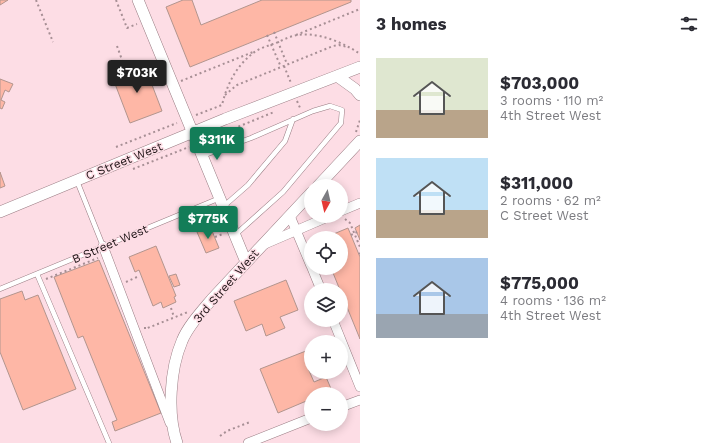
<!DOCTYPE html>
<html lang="en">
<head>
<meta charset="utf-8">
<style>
	:root { --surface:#fff; --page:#f7f7f7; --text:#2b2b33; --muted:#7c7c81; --accent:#137d58 }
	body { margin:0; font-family:"Work Sans",sans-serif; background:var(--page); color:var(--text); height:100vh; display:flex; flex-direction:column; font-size:15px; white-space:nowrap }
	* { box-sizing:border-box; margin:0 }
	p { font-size:13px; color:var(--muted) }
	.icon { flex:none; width:22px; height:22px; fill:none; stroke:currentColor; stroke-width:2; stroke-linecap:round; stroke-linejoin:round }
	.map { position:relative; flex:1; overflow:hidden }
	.details { display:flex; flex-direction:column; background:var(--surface); width:356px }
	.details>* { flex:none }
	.needle { width:26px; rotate:188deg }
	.buttons { position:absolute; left:304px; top:179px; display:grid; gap:8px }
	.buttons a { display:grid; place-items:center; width:44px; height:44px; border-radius:50%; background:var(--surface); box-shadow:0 2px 10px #0003; font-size:20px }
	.price { position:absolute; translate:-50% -34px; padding:0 9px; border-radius:4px; background:var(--accent); color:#fff; font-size:13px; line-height:26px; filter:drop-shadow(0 1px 2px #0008) }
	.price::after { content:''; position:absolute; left:50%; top:24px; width:12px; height:9px; margin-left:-6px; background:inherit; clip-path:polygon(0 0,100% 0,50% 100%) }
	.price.active { background:#222; color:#fff }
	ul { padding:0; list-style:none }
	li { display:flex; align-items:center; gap:12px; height:100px; padding:0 16px }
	li span { display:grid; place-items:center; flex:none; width:112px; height:80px; border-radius:0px; color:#555 }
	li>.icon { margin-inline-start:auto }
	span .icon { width:48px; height:48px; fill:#fffc; stroke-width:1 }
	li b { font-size:17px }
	h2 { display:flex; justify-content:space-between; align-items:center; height:48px; padding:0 16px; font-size:17px }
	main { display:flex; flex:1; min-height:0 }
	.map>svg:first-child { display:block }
	.building { fill:#feb7a6; stroke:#b2958e }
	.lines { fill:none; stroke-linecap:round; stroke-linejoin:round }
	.service-casing { stroke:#997c83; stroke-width:5.5 }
	.minor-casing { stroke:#997c83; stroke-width:10 }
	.tertiary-casing { stroke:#997c83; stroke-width:12 }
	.path { stroke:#a78f95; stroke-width:2; stroke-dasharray:2 3; stroke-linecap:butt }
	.service { stroke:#fff; stroke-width:4.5 }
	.minor { stroke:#fff; stroke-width:9 }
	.tertiary { stroke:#fff; stroke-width:11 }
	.labels { text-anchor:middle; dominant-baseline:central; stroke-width:3; stroke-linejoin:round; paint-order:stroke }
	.street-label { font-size:12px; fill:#1e1416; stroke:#fddde5 }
</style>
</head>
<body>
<main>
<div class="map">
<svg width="360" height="443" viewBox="0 0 360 443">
	<rect width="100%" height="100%" fill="#fddde5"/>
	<path class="building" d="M0 0H8L0 5Z
		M183 0H192L201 25 262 0H351V2L190 67 166 7Z
		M144 64 162 111 130 123 112 76Z
		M0 79 13 84 9 92 5 90 1 100 5 102 2 109 0 108Z
		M0 172 5 186 0 188Z
		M360 225V240L355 228Z
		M210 226 219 248 206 253 197 232Z
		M348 228 360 257V339L331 268H341V238H324Z
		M156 246 176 296 174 297 176 302 163 308 161 302 153 306 139 270 135 272 129 257Z
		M99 260 161 413 115 431 112 422 117 420 83 336 78 338 54 277Z
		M176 274 180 285 174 287 169 276Z
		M286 280 298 310 280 317 285 328 266 336 262 324 246 331 234 301Z
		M22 291 25 300 38 295 76 389 23 410 0 352V299Z
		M311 349V364L307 366 314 382 326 377 332 391 324 394H311V399L278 413 260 369Z"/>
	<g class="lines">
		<defs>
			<path id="service" d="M202 156 251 138 313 111 330 106 342 110 341 123 283 192 235 235
				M77 181 103 246
				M224 206 248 185 285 141 293 119
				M37 274 109 443
				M0 289 220 198"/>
			<path id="minor" d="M341 211 360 203
				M290 216 311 266
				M265 244 330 216
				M103 246 170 423
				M312 268 321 290
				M333 320 360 387
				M341 407 360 400
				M248 443 311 418"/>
			<path id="tertiary" d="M138 0 246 262
				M337 76 355 89 360 95
				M318 186 360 141
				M0 212 225 119 360 67
				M177 443C167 414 170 369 182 341 188 326 202 311 212 299L311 193"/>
		</defs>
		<use href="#service" class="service-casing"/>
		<use href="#minor" class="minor-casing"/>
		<use href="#tertiary" class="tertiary-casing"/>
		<path class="path" d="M36 0 53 42
			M116 0 127 28 137 24
			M274 32 287 64
			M267 35 281 67
			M296 35 360 9
			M117 46 126 71
			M284 66 291 83
			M181 81 253 52
			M225 95 237 85 333 46 339 45 347 47
			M297 101 301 110
			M196 115 222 105C227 84 237 64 256 51 261 48 267 46 273 44 279 42 286 38 293 36 314 30 343 42 360 54
			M356 132 360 120
			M206 140 274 112
			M116 147 177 123
			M133 169 189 147
			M345 219 350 223 360 247
			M351 235 357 232
			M215 237 223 234
			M359 254 360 253
			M46 279 98 258
			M126 282 137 277
			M171 308 174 317
			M145 327V329L188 312
			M309 350V348L311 347
			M220 436 227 431 250 422"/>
		<use href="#service" class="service"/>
		<use href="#minor" class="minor"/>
		<use href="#tertiary" class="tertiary"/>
	</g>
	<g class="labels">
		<g class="street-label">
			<text transform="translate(124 161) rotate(-22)">C Street West</text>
			<text transform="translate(110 244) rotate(-23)">B Street West</text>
			<text transform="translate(226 286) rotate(-49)">3rd Street West</text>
		</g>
	</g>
</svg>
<div class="buttons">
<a><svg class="needle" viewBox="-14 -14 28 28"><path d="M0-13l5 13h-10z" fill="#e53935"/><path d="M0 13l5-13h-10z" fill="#7c7c81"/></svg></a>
<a><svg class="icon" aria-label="locate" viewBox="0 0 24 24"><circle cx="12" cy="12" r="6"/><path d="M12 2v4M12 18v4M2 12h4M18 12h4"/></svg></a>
<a><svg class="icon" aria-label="layers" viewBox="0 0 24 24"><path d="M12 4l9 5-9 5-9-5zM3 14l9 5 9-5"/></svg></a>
<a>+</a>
<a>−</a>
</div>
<b class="price active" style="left:137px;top:94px">$703K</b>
<b class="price" style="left:217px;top:161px">$311K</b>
<b class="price" style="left:208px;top:240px">$775K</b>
</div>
<section class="details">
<h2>3 homes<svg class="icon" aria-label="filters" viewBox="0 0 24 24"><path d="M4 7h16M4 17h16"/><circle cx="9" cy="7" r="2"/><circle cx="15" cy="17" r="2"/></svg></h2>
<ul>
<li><span style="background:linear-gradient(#dfe7d0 65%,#b9a48a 0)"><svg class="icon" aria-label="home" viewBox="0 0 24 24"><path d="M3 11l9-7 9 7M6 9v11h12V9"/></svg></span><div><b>$703,000</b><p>3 rooms · 110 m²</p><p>4th Street West</p></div></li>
<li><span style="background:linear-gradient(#bfe0f5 65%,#b9a48a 0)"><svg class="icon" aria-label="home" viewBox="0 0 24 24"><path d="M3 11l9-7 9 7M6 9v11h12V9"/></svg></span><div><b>$311,000</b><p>2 rooms · 62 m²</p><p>C Street West</p></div></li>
<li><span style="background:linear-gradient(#a9c7e8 70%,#9aa5b1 0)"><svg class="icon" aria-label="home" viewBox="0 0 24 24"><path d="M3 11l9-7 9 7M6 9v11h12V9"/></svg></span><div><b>$775,000</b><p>4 rooms · 136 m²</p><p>4th Street West</p></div></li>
</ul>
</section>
</main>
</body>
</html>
